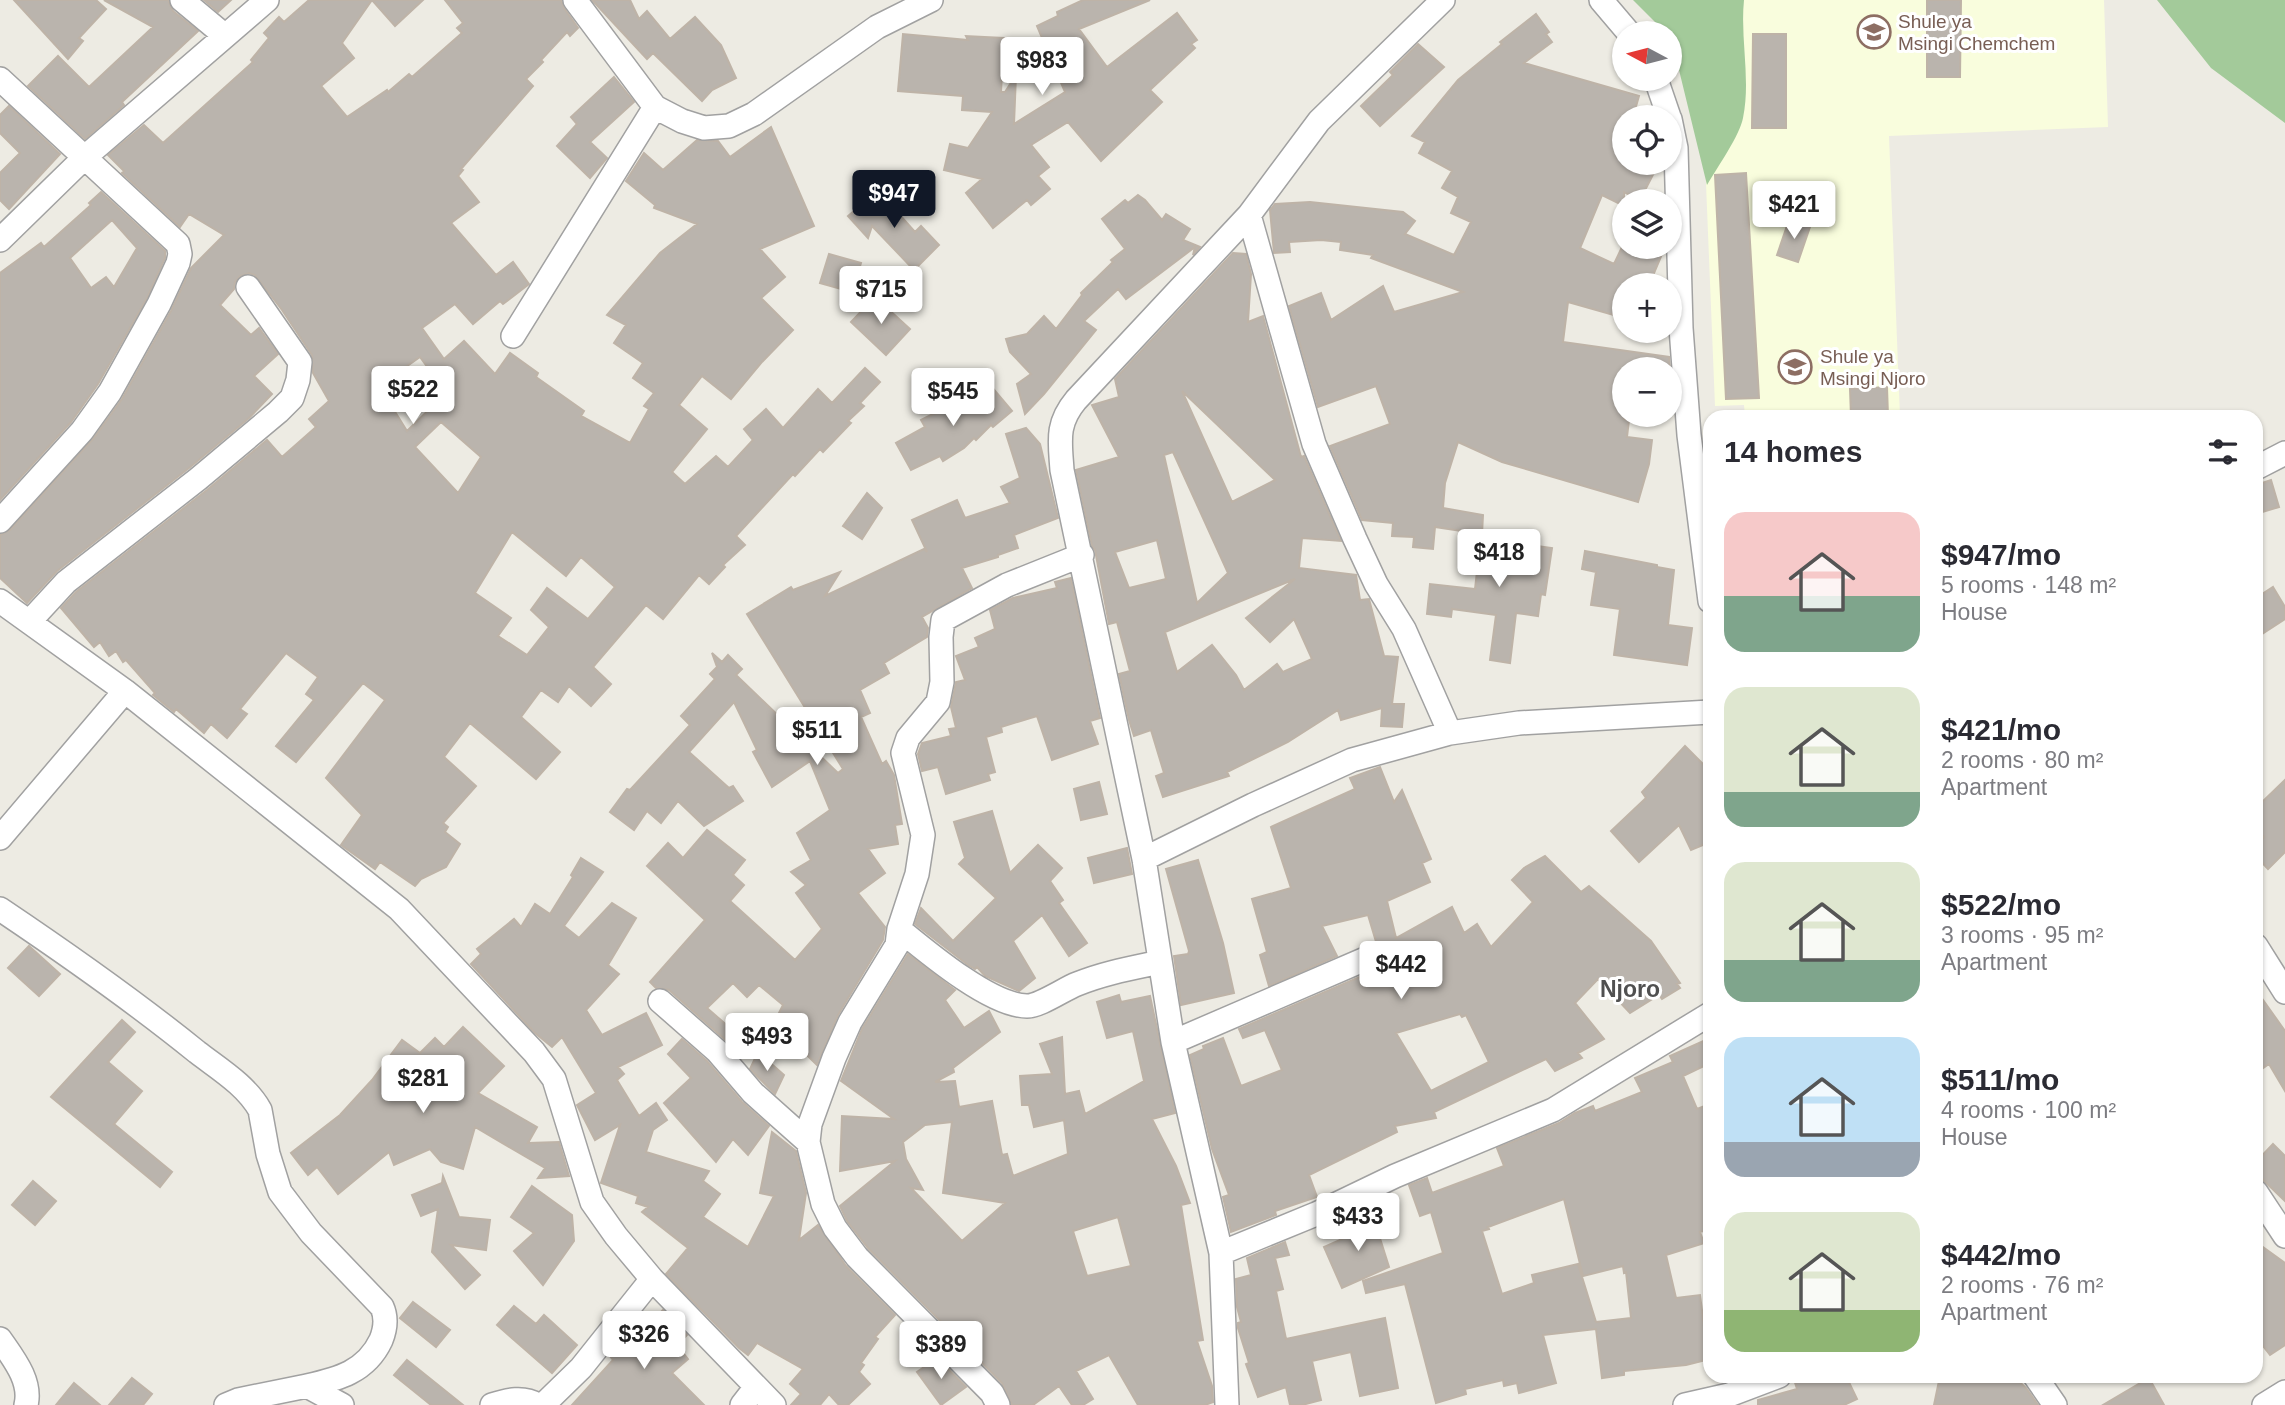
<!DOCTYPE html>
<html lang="en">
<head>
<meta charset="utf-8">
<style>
	:root { --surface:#fff; --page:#f2f2f3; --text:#2b2b33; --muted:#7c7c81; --accent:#111827 }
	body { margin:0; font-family:Arial,sans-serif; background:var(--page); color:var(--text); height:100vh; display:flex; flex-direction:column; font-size:26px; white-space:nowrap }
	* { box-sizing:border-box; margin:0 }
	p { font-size:23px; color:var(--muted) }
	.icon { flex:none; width:38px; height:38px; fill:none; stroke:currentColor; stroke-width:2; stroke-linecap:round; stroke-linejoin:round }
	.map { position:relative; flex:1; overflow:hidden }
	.drawer { position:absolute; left:1703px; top:410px; width:560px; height:973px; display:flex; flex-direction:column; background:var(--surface); border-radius:21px; box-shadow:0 2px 5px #0004 }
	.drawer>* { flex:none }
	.needle { width:46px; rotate:277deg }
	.tools { position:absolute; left:1612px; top:21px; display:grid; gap:14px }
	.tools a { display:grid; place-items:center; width:70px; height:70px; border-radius:50%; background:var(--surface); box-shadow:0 2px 5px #0004; font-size:35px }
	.price { position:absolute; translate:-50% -60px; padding:0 16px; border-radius:7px; background:#fff; color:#222; font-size:23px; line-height:46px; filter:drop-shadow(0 2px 4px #0008) }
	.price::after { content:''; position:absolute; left:50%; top:42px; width:21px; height:16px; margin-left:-10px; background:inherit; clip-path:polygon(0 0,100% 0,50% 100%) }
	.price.selected { background:var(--accent); color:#fff }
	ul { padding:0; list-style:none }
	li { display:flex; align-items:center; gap:21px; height:175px; padding:0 21px }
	li span { display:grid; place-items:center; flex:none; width:196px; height:140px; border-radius:21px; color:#555 }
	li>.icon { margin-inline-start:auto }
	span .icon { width:84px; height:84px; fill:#fffc; stroke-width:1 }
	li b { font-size:30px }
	h2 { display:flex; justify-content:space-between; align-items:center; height:84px; padding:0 21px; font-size:30px }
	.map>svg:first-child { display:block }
	.education { fill:#f9fddd }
	.forest { fill:#a3ca9a }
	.building { fill:#bab4ad; stroke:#beb3a7; stroke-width:2; fill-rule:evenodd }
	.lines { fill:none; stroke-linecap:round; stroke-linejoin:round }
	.minor-casing { stroke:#a1a1a1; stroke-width:26 }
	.minor { stroke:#fff; stroke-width:23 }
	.labels { text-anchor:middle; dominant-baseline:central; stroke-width:6; stroke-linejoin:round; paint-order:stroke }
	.education-label { font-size:19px; fill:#785e54; stroke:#fff; text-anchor:start }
	.quarter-label { font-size:23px; font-weight:bold; fill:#505050; stroke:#fff }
</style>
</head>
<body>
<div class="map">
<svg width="2285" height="1405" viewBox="0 0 2285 1405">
	<rect width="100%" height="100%" fill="#edebe3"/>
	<path class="education" d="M1725 0H2104L2108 127 1889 136 1900 416H1745L1744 405 1715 406 1704 134Z"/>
	<path class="forest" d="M1633 0H1744C1740 39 1751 79 1743 118 1740 135 1717 168 1707 185L1670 33H1666Z
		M2157 0H2285V123L2211 68Z"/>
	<path class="building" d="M14 0H96L106 9 79 38 83 41 68 59Z
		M104 0H168L173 11 198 31 122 102 124 105 85 139 28 86 58 56 89 87 153 27Z
		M204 0H231L218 12Z
		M309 0H423L395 26 372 0 342 43 354 58 321 86 347 117 387 90 388 92 409 74 412 77 462 33 457 28 463 23 445 0H561L564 8 578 28 570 36 567 32 541 60 543 62 526 79 533 86 461 169 463 170 458 176 479 202 451 223 496 275 513 262 529 284 503 304 500 301 473 324 455 304 422 328 444 359 464 341 495 374 510 353 538 373 536 377 584 411 581 416 630 443 649 409 644 406 654 393 633 378 643 363 614 343 626 325 607 315 660 253 697 224 654 208 655 205 626 181 644 153 663 170 697 140 718 141 730 157 771 127 814 226 760 249 785 277 761 298 793 330 761 363 731 399 702 376 679 405 707 429 672 472 685 484 716 456 728 467 753 440 744 429 766 409 783 428 818 389 832 403 865 368 880 382 860 403 864 406 848 421 851 423 823 452 820 449 795 476 793 474 736 536 745 545 723 565 725 567 709 584 699 575 663 619 646 605 593 667 611 684 591 706 569 686 558 702 541 690 521 717 560 752 536 779 470 723 444 757 476 786 443 823 448 827 445 832 460 844 446 867 421 879 415 886 380 862 375 869 341 845 362 815 326 778 385 700 363 683 296 762 276 746 314 700 306 694 318 677 286 653 240 709 247 714 227 738 211 724 204 733 176 709 174 712 153 695 155 693 126 660 123 662 116 651 109 656 100 642 94 647 61 608 76 592 207 490 267 440 282 457 316 427 309 419 329 401 313 373 312 355 282 310 255 275 249 273 240 276 235 282 234 289 220 305 251 335 259 328 278 354 254 376 272 394 249 418 189 468 57 571 27 603 0 578V535L10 530 93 439 122 399 171 311 191 268 224 235 189 214 180 227 122 173 124 171 108 155 144 125 163 143 253 62 251 60 269 38 264 33 279 17 284 22ZM420 357 446 393 407 431 379 386ZM441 422 481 457 458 493 415 447ZM512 532 566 576 581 557 615 587 588 619 547 588 531 610 549 627 527 655 498 636 511 618 475 593Z
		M592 0H630L639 19 647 11 670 39 695 17 721 45 736 78 712 90 702 101 653 53 647 59Z
		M1083 0H1150L1079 29 1107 67 1177 13 1197 40 1191 44 1195 48 1150 90 1162 102 1101 161 1068 122 1031 145 1049 167 1038 176 1050 189 1031 205 1027 200 993 228 966 193 982 179 944 170 950 144 968 148 992 112 962 110 963 96 898 91 903 34 968 40 966 36 1004 38 1001 92H1005L1016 75 1014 124 1065 92 1037 26 1058 16 1057 12Z
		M1927 0H1961L1960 77H1927Z
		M1536 14 1549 32 1546 34 1552 42 1524 63 1639 96 1633 117H1624V163H1659L1640 200 1624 192V206L1602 195 1580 248 1614 264 1622 247H1665L1649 285H1624V318L1568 302 1563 342 1669 357 1670 369H1624V419L1629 420 1627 437 1652 440 1649 464 1638 502 1502 462 1458 442 1445 483 1443 508 1483 515 1482 534 1435 527 1433 549 1413 547 1414 537 1392 536 1393 523 1362 520 1330 446 1390 424 1376 386 1318 407 1289 306 1321 293 1331 320 1383 286 1394 312 1463 292 1371 258 1373 255 1340 250 1341 242 1321 240 1289 242 1290 252 1274 253 1270 210 1275 204 1310 202 1403 212 1415 221 1405 234 1454 255 1471 222 1451 213 1458 197 1442 188 1452 171 1419 153 1425 142 1412 136 1458 80 1502 44 1500 42Z
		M1753 34H1786V128H1752Z
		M1418 44 1444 67 1380 126 1361 106 1393 75 1390 72Z
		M614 77 634 102 590 142 607 158 590 178 557 146 577 124 571 117Z
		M9 106 60 154 9 209 0 200V173L20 153 0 133V115Z
		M1746 173 1759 398 1726 399 1715 175Z
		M884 185 881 194 915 232 921 226 939 245 914 270 872 226 868 238 848 216Z
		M101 192 165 251V258L147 298 98 384 71 422 0 500V273L41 243 44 247 91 205 89 203ZM112 220 137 248 114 287 106 277 91 288 70 258Z
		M1138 195 1145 200 1162 220 1166 214 1190 229 1183 240 1200 247 1193 255 1195 247 1126 299 1118 289 1084 321 1096 330 1044 394 1025 414 1017 384 1031 374 1010 352 1006 339 1027 334 1044 316 1056 329 1082 295 1081 293 1113 262 1111 260 1125 249 1102 219 1125 200 1128 203Z
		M1789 220 1810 227 1798 262 1777 255Z
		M1233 253 1246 254 1251 274 1248 322 1263 316 1301 457 1304 456 1341 541 1302 538 1299 568 1356 575 1360 600 1369 599 1384 656 1398 657 1392 704H1404L1402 727 1381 726 1382 708 1341 720 1338 710 1288 742 1227 772 1229 776 1163 797 1156 776 1164 773 1151 730 1134 736 1129 720 1119 674 1130 671 1117 622 1109 624 1095 550 1092 546 1076 470 1119 457 1092 405 1119 397 1115 379ZM1182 391 1275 480 1232 502ZM1173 452 1228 573 1197 603 1164 455ZM1157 540 1166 579 1129 588 1115 552ZM1295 579 1246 618 1270 642 1294 619 1312 659 1283 672 1277 664 1244 690 1236 675 1212 645 1177 672 1165 632Z
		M829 254 861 263 852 292 820 283Z
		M875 297 910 329 886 355 851 322Z
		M990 385 1012 411 993 427 991 425 976 440 974 438 964 448 943 461 940 456 911 470 896 443 925 427 921 420 939 411 957 394 967 405Z
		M1887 387 1888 416H1851L1850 389Z
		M1026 428 1040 444 1058 518 1014 535 1018 548 998 555V557L962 568 972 588 922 617 928 628 927 637 884 663 889 673 860 690 870 713 861 717 882 764 886 761 894 775 902 824 895 825 898 844 868 849 885 873 858 893 885 927 883 940 838 1015 817 1065 774 1023 783 1005 759 985 747 997 733 983 707 1008 737 1034 729 1043 669 990 656 988 650 982 705 920 647 866 668 843 683 858 707 830 745 860 733 875 744 885 730 901 795 960 822 929 796 893 806 885 791 872 811 860 797 833 830 810 810 761 772 787 753 752 757 750 734 702 689 752 729 788 733 786 743 801 704 826 678 801 661 823 647 811 634 830 610 812 627 789 630 790 690 725 681 716 715 679 710 674 717 667 712 653 722 662 728 655 742 669 736 675 838 773 843 769 747 614 791 587 793 590 840 572 825 596 924 549 927 552 912 520 957 500 965 518 1010 503 1001 487 1020 478 1006 434Z
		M2271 480 2279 507 2256 514V485Z
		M867 493 882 508 862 539 843 526Z
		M1481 536 1530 542V545L1552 548 1545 595 1541 594 1538 616 1516 613 1510 663 1490 660 1496 615 1452 609 1451 617 1427 614 1430 584 1475 589Z
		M1585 551 1657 565V567L1674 570 1668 625 1692 628 1687 665 1614 655 1620 609 1591 605 1596 572 1582 569Z
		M1071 578 1100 718 1090 721 1098 744 1052 760 1037 716 1001 727 1002 732 986 737 995 772 988 774 990 780 946 794 938 767 922 771 918 754 922 743 951 736 949 729 956 728 951 707 956 682 965 680 956 656 979 647 975 638 995 629 990 610 1013 598 1057 588 1055 582Z
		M2273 587 2285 607V619L2256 638V598Z
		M1685 746 1710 771V842L1691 850 1679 825 1639 862 1611 831 1646 798 1642 792Z
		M1380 767 1394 802 1402 790 1431 859 1422 863 1430 882 1387 901 1396 938 1452 907 1464 933 1477 924 1491 947 1533 902 1512 880 1524 868 1545 856 1581 892 1589 886 1651 941 1680 983 1677 984 1680 988 1662 999 1659 995 1630 1013 1598 979 1575 1003 1604 1039 1578 1053 1582 1058 1555 1071 1546 1059 1434 1112 1436 1118 1395 1126 1397 1132 1309 1175 1317 1197 1275 1211 1276 1215 1231 1232 1223 1197 1229 1195 1212 1149 1190 1055 1204 1049 1203 1046 1223 1038 1241 1086 1282 1070 1265 1030 1243 1038 1239 1029 1376 970 1382 965 1383 952 1377 945 1368 915 1322 926 1337 956 1269 986 1260 955 1267 952 1252 899 1291 888 1271 827 1355 789 1350 778ZM1460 1014 1462 1017 1466 1015 1489 1062 1431 1091 1396 1033Z
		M2285 780V852L2268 869 2256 856V846L2264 837 2256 828V808Z
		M1099 782 1107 814 1081 820 1074 789Z
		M992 811 1010 873 1038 845 1062 868 1050 881 1063 900 1059 903 1087 943 1069 956 1042 915 1013 941 1035 978 1019 991 985 976 977 967 975 969 968 965 915 924 921 908 953 941 996 898 959 864 965 858 954 822Z
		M1127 848 1132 874 1094 883 1088 858Z
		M581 858 603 872 564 926 579 938 612 903 636 918 608 965 619 974 586 1010 602 1035 646 1013 662 1045 618 1067 624 1074 617 1080 639 1116 656 1103 667 1120 653 1130 646 1152 709 1171 703 1181 720 1194 703 1217 748 1247 774 1196 760 1193 772 1132 796 1151 806 1193 799 1240 818 1225 846 1266 895 1315 875 1337 878 1339 861 1363 864 1365 859 1372 870 1384 848 1405H839L829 1394 820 1405H791L801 1394 790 1384 803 1369 757 1343 748 1355 739 1348 666 1274 688 1248 642 1212 648 1207 636 1203 638 1196 601 1183 620 1125 595 1140 577 1105 596 1093 562 1037 552 1047 535 1033 471 964 481 954 477 949 514 919 521 927 535 904 550 914 573 877 571 875Z
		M1198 860 1223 943 1234 993 1181 1005 1174 956 1188 954 1189 951 1166 869Z
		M29 946 60 974 39 996 8 968Z
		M908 954 955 990 945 1000 964 1028 989 1011 1000 1032 953 1068 954 1072 935 1082 955 1081 959 1107 992 1101 1002 1155 1007 1154 1013 1176 1068 1154 1064 1120 1034 1127 1029 1105H1022L1020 1076 1052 1074 1040 1044 1062 1037 1065 1094 1079 1091 1085 1114 1144 1081 1133 1031 1107 1038 1097 1002 1119 995 1121 1002 1150 996 1175 1113 1152 1119 1176 1166 1190 1203 1181 1205 1203 1340 1197 1341 1212 1386 1213 1402 1205 1405H1138L1109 1355 1076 1371 1093 1399 1083 1405H1072L1059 1386 1033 1405H1012L1002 1383 868 1248 847 1221 840 1206 895 1161 840 1171 842 1116 894 1119 841 1081 862 1029ZM952 1122 943 1193 1005 1203 962 1241 911 1188 923 1190 906 1159 903 1142 925 1125ZM1118 1217 1131 1266 1087 1276 1073 1231Z
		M2256 990 2285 1031V1091L2269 1064 2256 1073Z
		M122 1020 135 1032 108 1062 142 1091 114 1124 172 1172 160 1187 51 1097Z
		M463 1027 504 1066 478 1093 537 1127 528 1143 559 1142 569 1176 538 1178 545 1168 475 1127 463 1169 441 1162 430 1149 394 1165 389 1152 338 1194 317 1167 308 1175 291 1153 340 1115 372 1080 402 1040 420 1053 435 1038 444 1047Z
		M1710 1038V1063L1683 1076 1697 1109 1710 1104V1229L1700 1232 1704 1243 1666 1255 1676 1298 1700 1295 1705 1333 1710 1332V1359L1686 1365 1624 1371V1375L1602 1378 1596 1329 1543 1335 1556 1383 1519 1393 1517 1383 1504 1386 1503 1380 1465 1389 1466 1394 1436 1403 1405 1284 1366 1293 1363 1281 1443 1253 1431 1212 1420 1216 1409 1185 1427 1178 1432 1193 1504 1166 1497 1148 1559 1123 1575 1113 1593 1106 1595 1111 1642 1092 1635 1078 1673 1062 1670 1056ZM1564 1199 1583 1276 1623 1266 1624 1273 1626 1272 1631 1318 1596 1322 1578 1264 1532 1275 1534 1283 1502 1294 1482 1231 1489 1229 1488 1227Z
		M682 1039 707 1061 742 1102 769 1126 748 1155 733 1139 716 1162 664 1103 691 1078 668 1054Z
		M758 1052 784 1075 775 1094 750 1069Z
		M2273 1144 2285 1156V1201L2256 1173V1162Z
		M443 1176 459 1217 490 1220 486 1250 451 1245 480 1275 465 1289 432 1252 438 1209 421 1216 412 1195 442 1183Z
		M33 1181 56 1201 35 1225 12 1205Z
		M532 1186 572 1215 574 1241 543 1285 514 1251 534 1233 511 1217Z
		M1372 1213 1389 1267 1342 1288 1324 1247 1356 1233 1352 1219Z
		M1285 1242 1289 1255 1275 1258 1283 1289 1276 1291 1286 1339 1385 1318 1398 1388 1360 1396 1351 1352 1312 1361 1321 1400 1302 1405H1290L1286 1387 1258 1397 1246 1364 1249 1363 1238 1328V1323L1241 1322 1237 1307 1236 1279 1251 1275 1247 1258Z
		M2256 1242 2285 1263V1345L2270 1355 2256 1337Z
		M413 1302 450 1330 436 1347 400 1318Z
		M514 1306 536 1324 544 1315 577 1345 552 1373 497 1325Z
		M663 1310 687 1335 677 1345 688 1359 672 1373 704 1405H572L613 1360 609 1355 618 1344 623 1340 627 1347Z
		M937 1358 966 1387 941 1405 917 1372Z
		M407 1360 463 1405H431L394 1375Z
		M1793 1376H1846L1857 1399 1844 1405H1758V1400L1797 1389Z
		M1940 1376H2013L2026 1388 2038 1405H1934Z
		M132 1378 152 1394 143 1405H109Z
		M2149 1378 2164 1405H2103Z
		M74 1383 100 1405H56Z"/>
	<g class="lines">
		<defs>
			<path id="minor" d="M182 0 224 35
				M575 0 655 107 682 121 704 128 729 126 754 114 877 27 931 0
				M1601 0 1629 33
				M0 79 178 244 180 254 178 263 159 304 110 392 82 431 0 521
				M1656 79 1669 117
				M1670 119 1676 148 1681 328 1689 435 1710 601
				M1249 215 1314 444 1355 539 1376 584 1404 629 1450 733
				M0 240 85 157 267 0
				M513 336 655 107
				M2256 468 2285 453
				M0 601 125 691 399 909 534 1052 554 1079 592 1202 616 1236 652 1279 774 1405
				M30 621 66 582 198 479 278 412 292 398 298 380 300 362 248 287
				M0 838 125 691
				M1144 859 1253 805 1352 760 1450 733 1519 723 1710 712
				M0 909C67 954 134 1001 197 1052 219 1069 246 1085 260 1110L268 1154 280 1192 311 1233 382 1307C387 1318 385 1330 381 1340 366 1372 338 1379 307 1386
				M899 929C927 952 991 1006 1027 1006 1040 1006 1064 989 1077 984 1104 973 1132 968 1160 962
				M2256 946 2285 992
				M660 1001 717 1051 753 1093 808 1142
				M1173 1042 1370 957
				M2256 1192 2285 1236
				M1221 1253 1316 1214 1395 1176 1553 1110 1710 1014
				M0 1339C13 1358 32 1381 26 1405
				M2035 1376 2055 1405
				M226 1405 238 1400 307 1386 342 1405
				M492 1405C508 1400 523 1396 538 1405
				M543 1405 581 1368 652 1279
				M742 1405 756 1387
				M998 1405 992 1393 857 1257 835 1228 823 1204 808 1142 810 1124 834 1058 850 1022 897 945 899 929 917 874 923 835 903 753 908 738 938 702 942 682 941 637 943 620 1007 585 1082 555
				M1227 1405 1221 1253 1173 1042 1144 859 1062 470C1060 441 1056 424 1076 400L1249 215 1319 121 1443 0
				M1685 1405 1729 1395 1779 1376
				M2264 1405 2285 1392"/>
		</defs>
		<use href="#minor" class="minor-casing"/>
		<use href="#minor" class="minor"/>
	</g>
	<defs>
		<symbol id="school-ring" viewBox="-11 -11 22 22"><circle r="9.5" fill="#fff" stroke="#8d6e63" stroke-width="1.5"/><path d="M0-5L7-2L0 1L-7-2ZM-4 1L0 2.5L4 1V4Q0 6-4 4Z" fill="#8d6e63"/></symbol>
	</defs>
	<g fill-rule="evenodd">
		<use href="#school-ring" x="1855" y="13" width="38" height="38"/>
		<use href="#school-ring" x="1776" y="348" width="38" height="38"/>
	</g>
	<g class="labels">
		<g class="education-label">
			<text x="1898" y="21">Shule ya<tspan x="1898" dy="22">Msingi Chemchem</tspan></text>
			<text x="1820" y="356">Shule ya<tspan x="1820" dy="22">Msingi Njoro</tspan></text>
		</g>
		<g class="quarter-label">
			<text x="1630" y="989">Njoro</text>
		</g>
	</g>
</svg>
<div class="tools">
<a><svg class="needle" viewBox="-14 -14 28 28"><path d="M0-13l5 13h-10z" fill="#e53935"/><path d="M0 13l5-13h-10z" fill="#7c7c81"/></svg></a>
<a><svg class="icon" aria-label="locate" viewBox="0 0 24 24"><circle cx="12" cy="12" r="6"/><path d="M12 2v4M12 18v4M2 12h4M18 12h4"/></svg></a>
<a><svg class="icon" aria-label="layers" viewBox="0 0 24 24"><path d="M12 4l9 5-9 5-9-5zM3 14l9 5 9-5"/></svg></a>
<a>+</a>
<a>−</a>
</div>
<b class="price" style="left:1042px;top:97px">$983</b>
<b class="price selected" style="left:894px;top:230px">$947</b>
<b class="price" style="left:1794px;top:241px">$421</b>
<b class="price" style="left:881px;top:326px">$715</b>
<b class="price" style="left:413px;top:426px">$522</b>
<b class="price" style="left:953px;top:428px">$545</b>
<b class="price" style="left:1499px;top:589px">$418</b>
<b class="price" style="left:817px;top:767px">$511</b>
<b class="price" style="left:1401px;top:1001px">$442</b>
<b class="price" style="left:767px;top:1073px">$493</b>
<b class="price" style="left:423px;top:1115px">$281</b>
<b class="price" style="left:1358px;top:1253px">$433</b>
<b class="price" style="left:644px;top:1371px">$326</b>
<b class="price" style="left:941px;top:1381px">$389</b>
<section class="drawer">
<h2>14 homes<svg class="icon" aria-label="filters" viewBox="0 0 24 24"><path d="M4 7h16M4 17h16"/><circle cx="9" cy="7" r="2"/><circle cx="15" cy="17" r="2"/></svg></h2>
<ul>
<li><span style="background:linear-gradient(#f6c9c9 60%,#7fa58c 0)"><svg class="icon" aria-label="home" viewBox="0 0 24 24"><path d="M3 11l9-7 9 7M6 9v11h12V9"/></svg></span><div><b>$947/mo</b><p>5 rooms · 148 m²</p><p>House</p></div></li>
<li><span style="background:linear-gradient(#dfe7d0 75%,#7fa58c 0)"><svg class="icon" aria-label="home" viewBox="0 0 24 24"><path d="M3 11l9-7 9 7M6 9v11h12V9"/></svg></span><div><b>$421/mo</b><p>2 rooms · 80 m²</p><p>Apartment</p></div></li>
<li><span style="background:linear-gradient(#dfe7d0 70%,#7fa58c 0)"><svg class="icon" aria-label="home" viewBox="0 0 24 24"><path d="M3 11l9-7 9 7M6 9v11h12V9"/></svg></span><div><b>$522/mo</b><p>3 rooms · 95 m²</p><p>Apartment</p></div></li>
<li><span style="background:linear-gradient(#bfe0f5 75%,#9aa5b1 0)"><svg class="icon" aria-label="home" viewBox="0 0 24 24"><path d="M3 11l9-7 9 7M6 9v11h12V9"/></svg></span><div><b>$511/mo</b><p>4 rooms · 100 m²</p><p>House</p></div></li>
<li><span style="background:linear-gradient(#dfe7d0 70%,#8fb573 0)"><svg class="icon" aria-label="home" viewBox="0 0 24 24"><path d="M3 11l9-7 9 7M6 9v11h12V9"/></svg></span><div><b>$442/mo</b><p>2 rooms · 76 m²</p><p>Apartment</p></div></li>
</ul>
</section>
</div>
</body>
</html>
